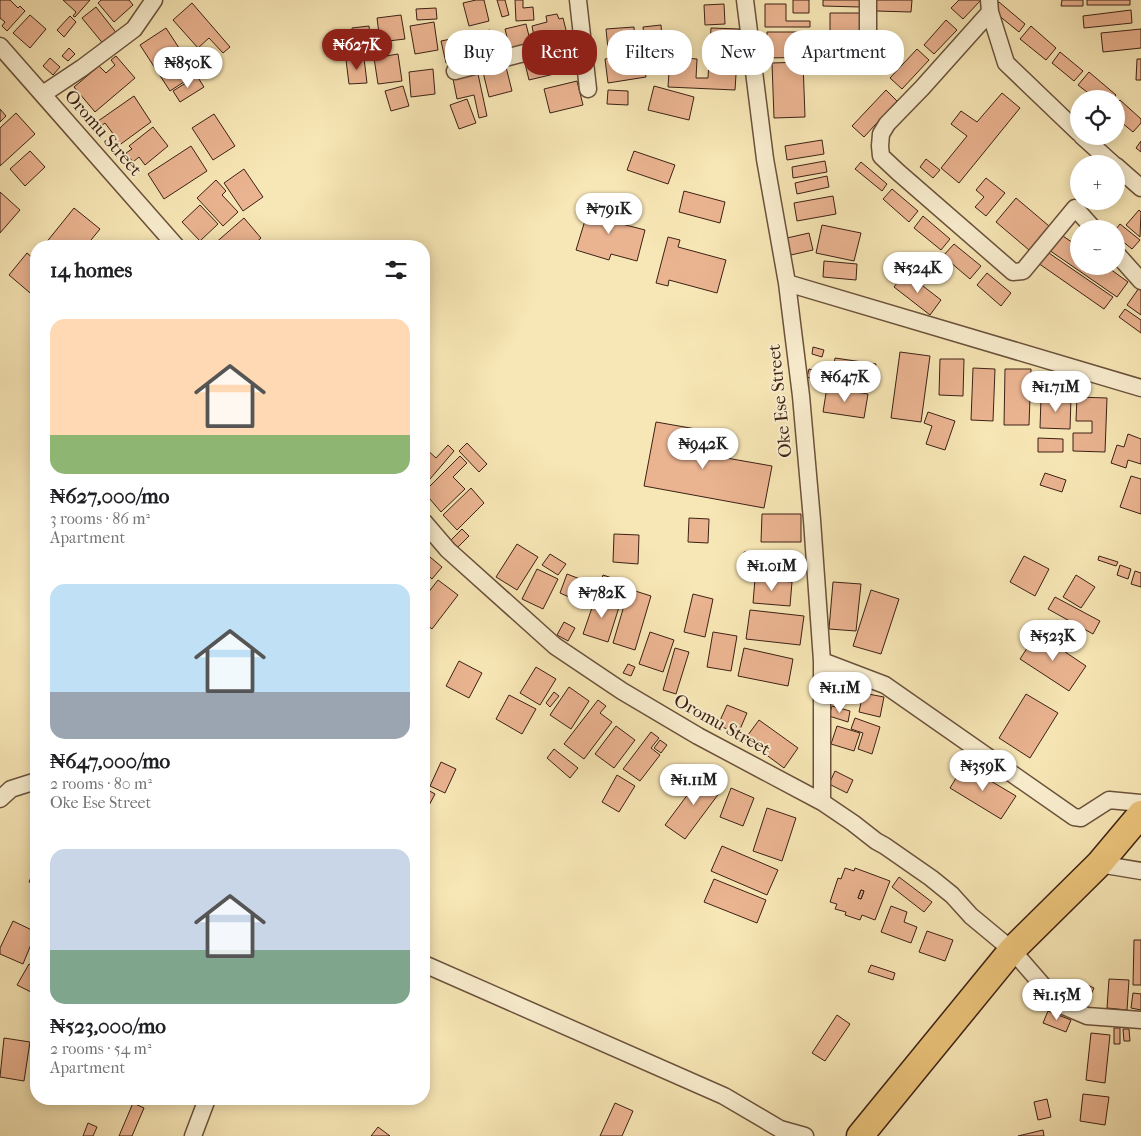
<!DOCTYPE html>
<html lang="en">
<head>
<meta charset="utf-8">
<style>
	:root { --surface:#fff; --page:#f6f6f6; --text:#202124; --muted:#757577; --accent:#8f2418 }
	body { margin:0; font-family:"IM FELL French Canon",serif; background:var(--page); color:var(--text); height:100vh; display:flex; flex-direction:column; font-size:19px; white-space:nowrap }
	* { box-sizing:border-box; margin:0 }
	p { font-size:16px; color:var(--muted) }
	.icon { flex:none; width:28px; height:28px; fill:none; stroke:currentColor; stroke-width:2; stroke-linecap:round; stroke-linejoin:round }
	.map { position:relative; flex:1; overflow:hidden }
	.side { position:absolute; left:30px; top:240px; width:400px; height:865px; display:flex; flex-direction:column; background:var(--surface); border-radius:20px; box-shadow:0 2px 12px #0003 }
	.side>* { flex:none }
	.banner { position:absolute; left:445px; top:30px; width:475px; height:45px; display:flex; gap:10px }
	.tools { position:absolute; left:1070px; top:90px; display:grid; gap:10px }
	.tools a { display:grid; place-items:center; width:55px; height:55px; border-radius:50%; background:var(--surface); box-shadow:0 2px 12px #0003; font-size:25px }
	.price { position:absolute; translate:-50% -42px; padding:0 11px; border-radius:18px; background:#fff; color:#222; font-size:16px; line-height:32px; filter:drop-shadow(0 1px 2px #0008) }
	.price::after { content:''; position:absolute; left:50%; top:30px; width:15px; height:11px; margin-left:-8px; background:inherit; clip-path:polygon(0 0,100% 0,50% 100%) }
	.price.selected { background:var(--accent); color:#fff }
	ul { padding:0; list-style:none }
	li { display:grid; align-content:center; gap:10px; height:265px; padding:0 20px }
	li span { display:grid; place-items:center; height:155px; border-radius:15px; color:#555 }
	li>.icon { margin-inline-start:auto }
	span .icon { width:90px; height:90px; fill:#fffc; stroke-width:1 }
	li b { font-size:21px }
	h2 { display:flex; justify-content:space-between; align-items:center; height:60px; padding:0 20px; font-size:21px }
	.chip { padding:0 18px; border-radius:20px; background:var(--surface); box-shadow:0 2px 12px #0003; font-size:18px; line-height:45px }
	.chip.selected { background:var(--accent); color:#fff }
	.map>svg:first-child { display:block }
	.building { fill:#ebb491; stroke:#3c2114; fill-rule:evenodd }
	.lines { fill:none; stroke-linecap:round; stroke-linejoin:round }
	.minor-casing { stroke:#6b523c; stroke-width:19 }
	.primary-casing { stroke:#3c2114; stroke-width:29 }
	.minor { stroke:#faefd0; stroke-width:16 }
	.primary { stroke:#ecc47b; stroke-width:26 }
	.labels { text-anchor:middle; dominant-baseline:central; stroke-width:4; stroke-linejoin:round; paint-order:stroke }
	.street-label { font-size:18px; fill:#3c2114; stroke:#faefd0 }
</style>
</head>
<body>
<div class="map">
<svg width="1141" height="1136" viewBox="0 0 1141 1136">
	<rect width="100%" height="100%" fill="#f8e7b6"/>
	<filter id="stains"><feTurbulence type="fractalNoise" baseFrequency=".004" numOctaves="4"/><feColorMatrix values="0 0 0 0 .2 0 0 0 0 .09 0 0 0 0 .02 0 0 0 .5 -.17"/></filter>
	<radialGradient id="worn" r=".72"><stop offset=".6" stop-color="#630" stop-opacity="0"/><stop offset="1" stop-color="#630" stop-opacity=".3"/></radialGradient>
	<path class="building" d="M0 0H10L18 8 20 6 25 11 7 31 2 26 5 22 0 18Z
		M63 0H90L75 17 73 16 76 12Z
		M101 0H129L133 5 114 22 98 3Z
		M476 0H484L489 21 469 26 463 3Z
		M497 0H505L509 15 502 17Z
		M515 0H523V8L533 7 534 20 516 21Z
		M793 0H809V13H793Z
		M823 0H860V7L823 6Z
		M876 0H912L911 12 876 11Z
		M959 0H981L963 19 951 8Z
		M1062 0H1083V6H1061Z
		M1087 0H1130V5H1087Z
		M999 2 1025 24 1019 32 992 10Z
		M192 3 230 47 223 53 209 38 198 48 173 20Z
		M724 4 725 24 705 25 704 5Z
		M765 4H786V21H810V27H765Z
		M96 7 118 35 105 46 82 18Z
		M436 8 437 19 417 20 416 9Z
		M1131 10 1132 23 1084 28 1083 16Z
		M830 13H862L861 38H830Z
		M557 14 559 19 563 18 567 34 535 42 532 26 547 22 546 16Z
		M30 15 46 29 30 48 13 33Z
		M401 15 405 39 380 42 377 18Z
		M70 16 76 22 64 37 57 30Z
		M946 20 957 30 934 54 924 45Z
		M434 22 438 50 415 54 410 26Z
		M526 24 531 44 510 49 505 29Z
		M661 25 663 48 636 50 635 46 645 45 643 27Z
		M369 26 371 46 353 48 352 28Z
		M1031 26 1056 48 1046 60 1020 39Z
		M634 27 635 46 608 49 606 29Z
		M166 28 196 74 170 91 140 45Z
		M711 28 739 29 735 90 668 87 670 57 697 59 696 78H708Z
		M1141 29V48L1103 52 1101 33Z
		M490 30 496 52 472 58 467 36Z
		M767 32H819V57L767 58Z
		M456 38 461 60 446 63 441 41Z
		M830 44H847V63H830Z
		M565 45 571 70 529 80 523 55Z
		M69 48 75 54 68 61 62 56Z
		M917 49 929 60 902 89 890 78Z
		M1060 52 1083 71 1074 81 1052 63Z
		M643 53 646 77 608 83 605 59Z
		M398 54 402 81 378 84 374 58Z
		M116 56 135 78 95 112 74 87 99 66 106 73 115 65 111 60Z
		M50 58 60 67 53 75 43 66Z
		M364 58 367 83 349 84 346 60Z
		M1137 59H1141V80H1136Z
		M803 62 805 117 774 118 772 63Z
		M505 63 512 91 489 97 482 68Z
		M433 69 435 94 411 97 409 72Z
		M1089 72 1116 95 1113 99H1096L1078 85Z
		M478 74 487 116 479 118 474 95 457 99 453 79Z
		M197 76 204 87 180 102 173 91Z
		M577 81 583 105 550 113 544 89Z
		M403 86 409 106 391 111 385 91Z
		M654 86 694 97 689 120 648 110Z
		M608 90 628 91V105L607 104Z
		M886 90 897 101 864 137 852 126Z
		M1002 93 1020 108 959 183 941 168 967 136 951 124 961 111 977 122Z
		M134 96 151 122 114 149 110 144 117 139 105 123 94 131 91 126Z
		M467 99 476 123 459 129 450 105Z
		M1120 100 1141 119V123L1133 132 1116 118V104Z
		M0 109 6 116 0 122Z
		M16 113 35 134 0 166V128Z
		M214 114 235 146 213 160 192 128Z
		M153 127 168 146 145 165 139 157 133 162 126 153 132 149 129 146Z
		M822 140 824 154 787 160 785 146Z
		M1141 141V152L1136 148Z
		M191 146 207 171 164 199 148 174Z
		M30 151 45 167 25 186 10 169Z
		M634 151 675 165 668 184 627 170Z
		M926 159 940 170 933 178 920 167Z
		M825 161 827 172 793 178 792 167Z
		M861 162 887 184 882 191 855 169Z
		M244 169 263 197 243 211 224 183Z
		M827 176 829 187 797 194 795 183Z
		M986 178 1005 193 986 216 975 207 984 197 976 190Z
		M216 180 226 191 222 195 238 212 223 226 197 198Z
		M892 189 918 211 909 222 883 199Z
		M684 191 725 202 720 223 679 212Z
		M0 192 20 210 0 233Z
		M833 196 836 214 797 221 794 203Z
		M1016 198 1049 226 1029 250 996 222Z
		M590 204 625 214 622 224 645 230 637 261 611 254 609 260 576 250Z
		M200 205 218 224 200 241 182 222Z
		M74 208 100 229 86 246H48L45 244Z
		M1139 210 1141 212 1140 237 1126 225Z
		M923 216 950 239 941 250 914 228Z
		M244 218 261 238 252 246H214L213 245Z
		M1120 224 1140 240 1132 249 1116 236V229Z
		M822 225 861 233 854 261 816 253Z
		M809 233 813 250 791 255 787 238Z
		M1060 234 1079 247V266H1106L1128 282 1117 297 1049 250Z
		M668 237 680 240 678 247 726 260 717 293 669 280 668 286 656 283Z
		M954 244 981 266 970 279 943 256Z
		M1046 251 1113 297 1104 309 1038 263Z
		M27 253 36 261V298L9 275Z
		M824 261 857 264 856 280 823 277Z
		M905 272 941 300 930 315 894 287Z
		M987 273 1011 293 1001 306 977 285Z
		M1139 288 1141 290V315L1127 305Z
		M1125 309 1141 320V333L1119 317Z
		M813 347 824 350 822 357 812 354Z
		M900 352 930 356 921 422 891 418Z
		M835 358 876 364 872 387 832 380Z
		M940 359H964L963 396 939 395Z
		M973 368 995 369 993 421 971 420Z
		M809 369 824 373 821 382 807 377Z
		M1005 369H1031L1029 425H1004Z
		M827 387 868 394 864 418 823 412Z
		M1077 397 1107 398 1105 452 1073 451V433H1092V421H1076Z
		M1041 398H1071L1070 429 1040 428Z
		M928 412 955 421 945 450 926 444 932 426 924 423Z
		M656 422 696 429 692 452 772 466 764 508 644 486Z
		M1128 434 1141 439V464L1128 460 1126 468 1111 463 1117 445 1124 447Z
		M1038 438 1063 439V452H1038Z
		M467 443 487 464 479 472 459 451Z
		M448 445 454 451 424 486V447L436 458Z
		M460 456 467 463 453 477 465 489 441 512 424 492Z
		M1045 473 1066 480 1062 492 1040 485Z
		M1131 476 1141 479V514L1120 507Z
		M471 488 484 503 457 530 443 515Z
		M762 514H801V542H761Z
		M689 518 709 519 708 543 688 542Z
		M462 529 469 536 458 547 451 540Z
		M614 534 639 535 638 564 613 562Z
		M517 544 538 557 517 590 496 577Z
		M424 552 442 567 432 579 424 572Z
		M744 552 790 553 789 576 744 575Z
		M550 554 566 564 558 575 542 565Z
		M1024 556 1049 569 1035 596 1010 582Z
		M1099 556 1118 562 1116 566 1098 560Z
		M1120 565 1131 569 1128 579 1117 575Z
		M537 569 558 579 543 609 522 599Z
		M1135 571 1141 573V587L1131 584Z
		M567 574 593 584 585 604 560 593Z
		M603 575 627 583 622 599 598 590Z
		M1076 575 1095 587 1081 608 1063 597Z
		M755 579 792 582 790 606 753 603Z
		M438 580 458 595 432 629 424 623V598Z
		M833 582 861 584 856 631 829 629Z
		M629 589 651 596 635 650 613 643Z
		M871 590 899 599 881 654 853 646Z
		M693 594 713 599 705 637 684 632Z
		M596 596 620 604 608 642 583 634Z
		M1055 597 1100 621 1093 634 1048 609Z
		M750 610 804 616 800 645 746 639Z
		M564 622 575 628 568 641 557 635Z
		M650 632 674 640 663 672 639 664Z
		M713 632 737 636 731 671 707 667Z
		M1037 633 1086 666 1069 691 1020 659Z
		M675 648 689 652 676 694 663 690Z
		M744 648 793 659 788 686 738 676Z
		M459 661 482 673 469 698 446 686Z
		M628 664 635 667 631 676 623 673Z
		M536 667 556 679 540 705 520 693Z
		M569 687 589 701 571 729 550 715Z
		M554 692 559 696 550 707 546 703Z
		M863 693 884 697 880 717 859 712Z
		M1026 694 1058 713 1030 758 999 738Z
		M509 695 536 709 522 734 496 719Z
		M598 700 606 706 600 713 612 722 584 759 564 744Z
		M727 705 747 713 738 734 718 725Z
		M832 706 850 711 848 722 829 716Z
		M855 718 880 727 872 754 858 749 863 733 851 729Z
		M759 720 798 748 784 768 745 739Z
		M616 726 635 740 614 768 595 754Z
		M837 726 860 733 854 751 831 744Z
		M651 732 659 738 651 748 660 755 640 781 623 769Z
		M660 740 667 745 661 753 654 748Z
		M554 749 578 768 570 778 547 758Z
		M441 762 456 769 445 793 430 786Z
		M964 765 1016 796 1001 819 950 788Z
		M835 771 853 780 847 793 829 784Z
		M703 774 723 788 685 839 665 825Z
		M617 775 635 786 619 812 602 802Z
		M424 788 435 794 424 815Z
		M731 788 754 798 743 826 720 817Z
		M767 808 796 818 782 861 753 851Z
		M722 846 778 870 767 895 711 871Z
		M36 865V885L29 882Z
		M845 868 854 871 855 868 890 881 875 920 862 915 860 920 845 915 846 912 835 909 837 904 830 902 838 878 841 879ZM861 890 864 891 861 899 858 898Z
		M899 877 932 902 924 912 892 887Z
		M714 879 766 900 757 923 704 902Z
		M861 890 864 891 861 899 858 898Z
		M891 906 907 912 904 922 917 927 911 943 881 932Z
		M13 921 36 932 23 964 0 954V948Z
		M927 931 953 940 945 961 919 952Z
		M1134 940H1141V985H1133Z
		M29 964 36 968V982L31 992 17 985Z
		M871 965 895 973 893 980 868 972Z
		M1109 979 1129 980 1127 1010 1107 1008Z
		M1081 982 1094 988 1086 1005 1067 997 1071 987 1078 990Z
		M1133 993 1141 994V1010L1131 1008Z
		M1048 1011 1071 1020 1066 1032 1043 1023Z
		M837 1015 850 1024 825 1061 812 1053Z
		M1114 1028H1120V1044H1114Z
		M1123 1029H1129L1130 1041H1124Z
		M1091 1033 1110 1035 1105 1083 1086 1080Z
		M4 1038 30 1042 24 1081 0 1077Z
		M1083 1094 1109 1097 1105 1125 1080 1121Z
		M1047 1099 1051 1117 1038 1120 1034 1102Z
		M133 1103 144 1108 132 1136H119Z
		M615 1103 633 1111 622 1136H600Z
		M88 1123 97 1127 93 1136H83Z
		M378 1127 390 1136H371Z
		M1043 1130 1044 1136H1018Z"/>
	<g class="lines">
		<defs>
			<path id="minor" d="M578 0 588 89
				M745 0 765 159 787 283 801 396 812 520 822 661V802
				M989 0 990 12 1006 63 1079 133
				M990 12 922 88 887 124 881 134 880 146 881 156 898 172 1013 272 1023 271 1075 208 1094 229
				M0 46 176 246
				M868 48V0
				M455 71 582 38
				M43 94 82 68 134 29 154 0
				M1082 136 1113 164
				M1116 166 1141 188
				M1116 253 1141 281
				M787 283 1141 388
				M424 522 448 550 555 646 622 691 698 736 822 802 853 823 876 841 885 846 931 878 952 895 971 916 1012 950 1059 1004 1087 1016 1141 1020
				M822 661 885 685 1074 817 1081 818 1109 800 1141 803
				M0 799 11 789 33 782 36 783
				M1099 864 1141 871
				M424 964 724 1096 780 1129 805 1136
				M193 1136 207 1099"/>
			<path id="primary" d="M860 1136 1012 950 1099 864 1141 814"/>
		</defs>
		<use href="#minor" class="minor-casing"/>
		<use href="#primary" class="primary-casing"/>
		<use href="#minor" class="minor"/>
		<use href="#primary" class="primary"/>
	</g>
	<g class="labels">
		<g class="street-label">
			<text transform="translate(103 133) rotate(49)">Oromu Street</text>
			<text transform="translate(780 401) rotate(-96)">Oke Ese Street</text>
			<text transform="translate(722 725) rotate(29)">Oromu Street</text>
		</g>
	</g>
	<rect width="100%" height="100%" filter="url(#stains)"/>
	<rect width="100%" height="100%" fill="url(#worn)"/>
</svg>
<div class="tools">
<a><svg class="icon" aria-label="locate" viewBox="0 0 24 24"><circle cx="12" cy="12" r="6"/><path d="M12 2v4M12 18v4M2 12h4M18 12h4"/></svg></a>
<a>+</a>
<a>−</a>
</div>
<b class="price selected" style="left:357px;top:71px">₦627K</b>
<b class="price" style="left:188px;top:89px">₦850K</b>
<b class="price" style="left:609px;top:235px">₦791K</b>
<b class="price" style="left:918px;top:294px">₦524K</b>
<b class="price" style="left:845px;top:403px">₦647K</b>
<b class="price" style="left:1056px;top:413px">₦1.71M</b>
<b class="price" style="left:703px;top:470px">₦942K</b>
<b class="price" style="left:772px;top:592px">₦1.01M</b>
<b class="price" style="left:602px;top:619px">₦782K</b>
<b class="price" style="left:1053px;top:662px">₦523K</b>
<b class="price" style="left:840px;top:714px">₦1.1M</b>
<b class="price" style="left:983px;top:792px">₦359K</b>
<b class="price" style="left:694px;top:806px">₦1.11M</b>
<b class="price" style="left:1057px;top:1021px">₦1.15M</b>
<div class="banner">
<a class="chip">Buy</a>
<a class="chip selected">Rent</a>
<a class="chip">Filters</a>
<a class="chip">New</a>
<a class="chip">Apartment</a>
</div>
<section class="side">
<h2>14 homes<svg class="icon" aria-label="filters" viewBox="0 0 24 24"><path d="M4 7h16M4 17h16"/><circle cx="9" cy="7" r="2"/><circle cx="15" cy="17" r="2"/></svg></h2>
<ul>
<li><span style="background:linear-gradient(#ffd9b3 75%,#8fb573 0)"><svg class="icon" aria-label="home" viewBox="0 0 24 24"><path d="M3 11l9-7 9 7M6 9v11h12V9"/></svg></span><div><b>₦627,000/mo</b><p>3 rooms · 86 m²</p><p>Apartment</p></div></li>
<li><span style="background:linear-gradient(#bfe0f5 70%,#9aa5b1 0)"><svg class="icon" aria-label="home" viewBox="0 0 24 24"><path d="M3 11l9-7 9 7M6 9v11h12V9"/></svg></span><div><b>₦647,000/mo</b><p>2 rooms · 80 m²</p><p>Oke Ese Street</p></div></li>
<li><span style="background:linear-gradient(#c9d6e8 65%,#7fa58c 0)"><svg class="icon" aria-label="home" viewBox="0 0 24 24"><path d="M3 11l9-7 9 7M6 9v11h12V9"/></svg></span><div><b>₦523,000/mo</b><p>2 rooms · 54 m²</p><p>Apartment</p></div></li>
</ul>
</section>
</div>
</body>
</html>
